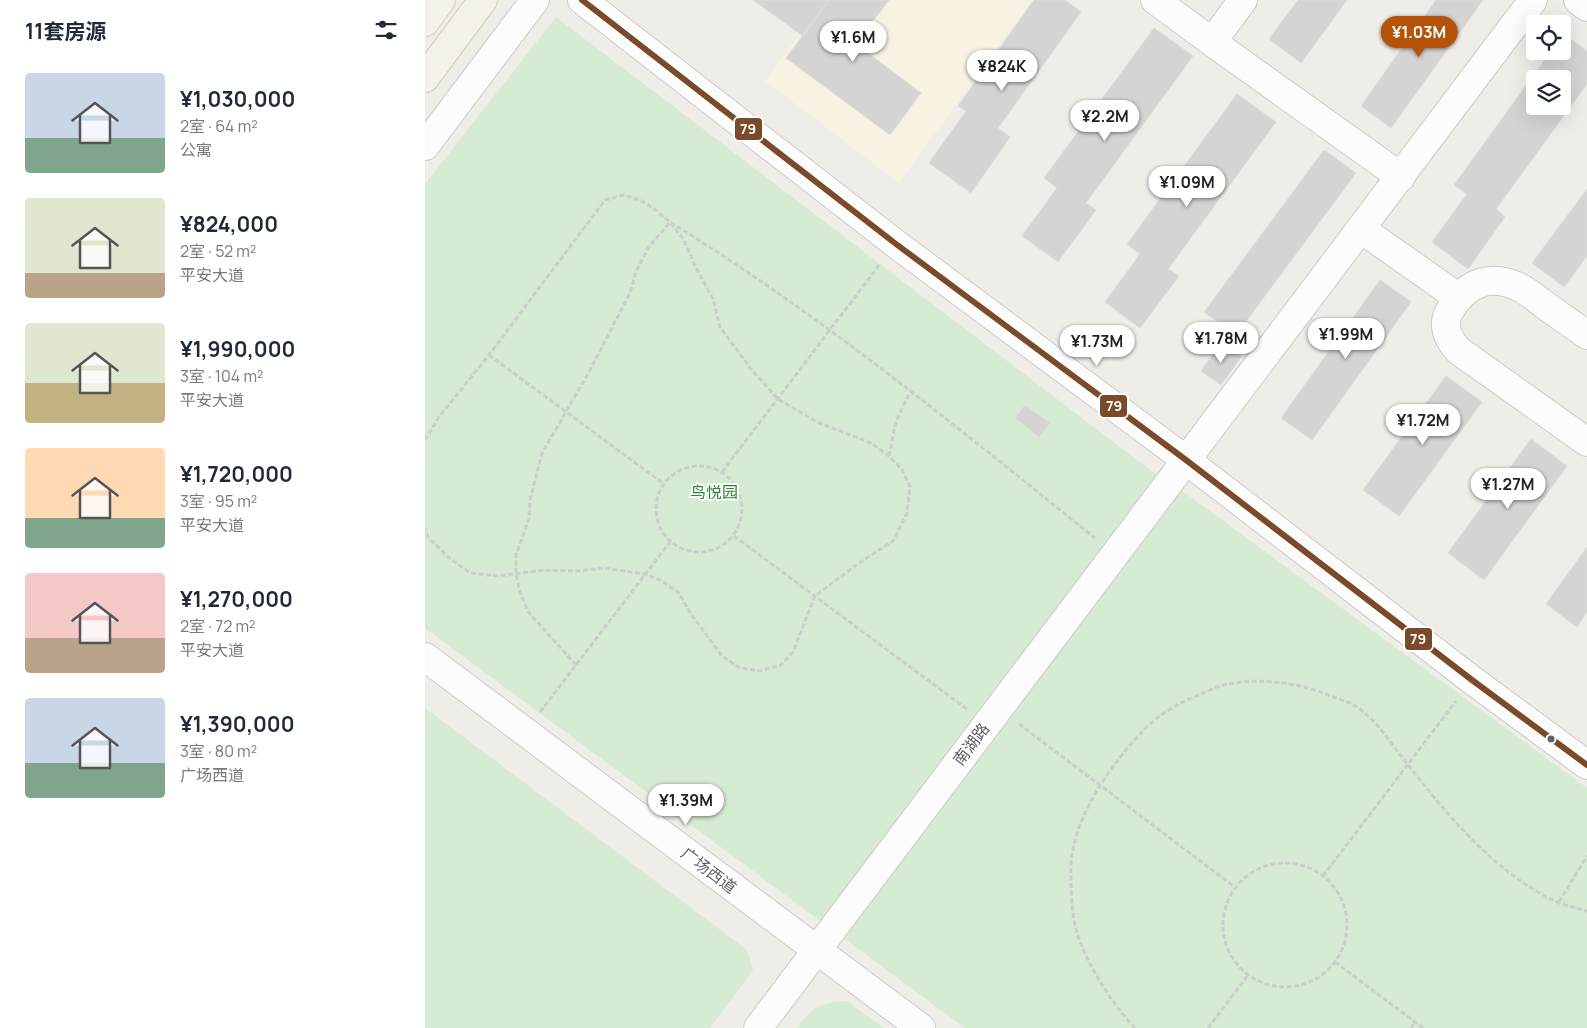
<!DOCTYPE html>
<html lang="zh">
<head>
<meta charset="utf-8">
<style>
	:root { --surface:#fff; --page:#f6f6f7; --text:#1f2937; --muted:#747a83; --accent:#b45309 }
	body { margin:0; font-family:Manrope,"Noto Sans SC",sans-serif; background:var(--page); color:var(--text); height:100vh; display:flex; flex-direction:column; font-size:19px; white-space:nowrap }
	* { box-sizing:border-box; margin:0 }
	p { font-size:16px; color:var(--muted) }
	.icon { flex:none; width:28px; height:28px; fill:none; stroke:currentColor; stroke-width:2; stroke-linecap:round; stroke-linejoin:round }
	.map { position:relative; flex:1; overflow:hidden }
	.details { display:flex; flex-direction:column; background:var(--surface); width:425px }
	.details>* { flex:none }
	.fabs { position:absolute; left:1101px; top:15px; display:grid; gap:10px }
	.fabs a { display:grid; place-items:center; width:45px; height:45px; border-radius:5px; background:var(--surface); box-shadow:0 5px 20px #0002; font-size:25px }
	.price { position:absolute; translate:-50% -42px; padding:0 11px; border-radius:18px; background:#fff; color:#222; font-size:16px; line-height:32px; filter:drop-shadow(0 1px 2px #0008) }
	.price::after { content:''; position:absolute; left:50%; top:30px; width:15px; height:11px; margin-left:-8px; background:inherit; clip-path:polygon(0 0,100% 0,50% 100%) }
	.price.selected { background:var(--accent); color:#fff }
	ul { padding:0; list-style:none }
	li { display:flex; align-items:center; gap:15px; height:125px; padding:0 25px }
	li span { display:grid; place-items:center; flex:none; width:140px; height:100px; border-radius:5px; color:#555 }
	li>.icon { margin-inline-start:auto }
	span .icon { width:60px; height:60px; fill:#fffc; stroke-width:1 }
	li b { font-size:21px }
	h2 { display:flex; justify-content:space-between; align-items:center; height:60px; padding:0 25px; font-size:21px }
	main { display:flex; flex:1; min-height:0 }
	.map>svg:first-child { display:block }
	.commercial { fill:#f7f2e1 }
	.green { fill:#d6ebd3 }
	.building { fill:#d5d4d2; stroke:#dedcd8; fill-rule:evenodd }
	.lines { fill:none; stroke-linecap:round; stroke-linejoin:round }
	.minor-casing { stroke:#cbcbca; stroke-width:30 }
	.major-casing { stroke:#d7cdb5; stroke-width:30 }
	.path { stroke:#c9cfcb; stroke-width:3; stroke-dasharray:5 2.5; stroke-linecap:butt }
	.minor { stroke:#fcfcfc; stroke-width:28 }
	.major { stroke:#f3f1e9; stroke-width:28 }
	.bus-1-casing { stroke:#fff; stroke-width:10 }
	.bus-1 { stroke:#7a4b2a; stroke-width:6 }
	.bus-dot { fill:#5d6267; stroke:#fff; stroke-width:2 }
	.labels { text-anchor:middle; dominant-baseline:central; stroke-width:4; stroke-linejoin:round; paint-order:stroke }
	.park-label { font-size:16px; fill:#308330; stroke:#fff }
	.street-label { font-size:16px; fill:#5d6267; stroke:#fff }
	.line-badge { stroke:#fff; stroke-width:2 }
	.badge-label { font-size:14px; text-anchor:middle; font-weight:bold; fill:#fff }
</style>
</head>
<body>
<main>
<section class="details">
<h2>11套房源<svg class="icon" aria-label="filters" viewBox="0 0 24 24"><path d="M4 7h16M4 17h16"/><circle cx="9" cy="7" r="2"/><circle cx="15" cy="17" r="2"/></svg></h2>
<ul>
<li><span style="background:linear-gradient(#c9d6e8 65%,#7fa58c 0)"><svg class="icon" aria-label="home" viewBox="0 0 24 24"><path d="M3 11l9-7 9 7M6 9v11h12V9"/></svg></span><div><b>¥1,030,000</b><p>2室 · 64 m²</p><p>公寓</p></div></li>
<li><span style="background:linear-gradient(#dfe7d0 75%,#b9a48a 0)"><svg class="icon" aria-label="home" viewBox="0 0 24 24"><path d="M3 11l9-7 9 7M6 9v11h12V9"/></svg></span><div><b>¥824,000</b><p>2室 · 52 m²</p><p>平安大道</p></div></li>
<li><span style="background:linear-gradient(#dfe7d0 60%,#c2b280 0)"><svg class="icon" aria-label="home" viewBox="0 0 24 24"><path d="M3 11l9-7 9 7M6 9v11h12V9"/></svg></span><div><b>¥1,990,000</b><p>3室 · 104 m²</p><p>平安大道</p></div></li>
<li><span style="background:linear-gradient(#ffd9b3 70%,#7fa58c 0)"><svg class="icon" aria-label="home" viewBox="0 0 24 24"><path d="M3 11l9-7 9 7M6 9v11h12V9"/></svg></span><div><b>¥1,720,000</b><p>3室 · 95 m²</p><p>平安大道</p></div></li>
<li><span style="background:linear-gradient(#f6c9c9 65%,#b9a48a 0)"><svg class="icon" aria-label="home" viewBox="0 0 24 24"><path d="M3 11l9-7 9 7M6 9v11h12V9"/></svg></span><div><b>¥1,270,000</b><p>2室 · 72 m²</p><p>平安大道</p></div></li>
<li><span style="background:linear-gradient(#c9d6e8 65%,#7fa58c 0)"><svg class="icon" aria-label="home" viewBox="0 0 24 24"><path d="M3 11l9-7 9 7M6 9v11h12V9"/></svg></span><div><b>¥1,390,000</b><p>3室 · 80 m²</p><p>广场西道</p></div></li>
</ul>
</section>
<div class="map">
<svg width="1162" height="1028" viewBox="0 0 1162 1028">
	<rect width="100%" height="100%" fill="#eeede8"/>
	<path class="commercial" d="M400 0H607L474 183 340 81Z"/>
	<path class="green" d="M131 17 729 473 763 495 1162 788V1028H540L0 628V184Z
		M0 708 322 950 328 970 285 1028H0Z
		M422 1001 459 1028H372C389 1005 394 1004 422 1001Z"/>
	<path class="building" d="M328 0H404L378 36Z
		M404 0H464L431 44 496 93 465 135 361 58Z
		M609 0H640L656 12 573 128 585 137 546 193 504 163 541 111 533 106Z
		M873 0H922L876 63 844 39Z
		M1011 0H1058L966 128 936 106Z
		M729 28 768 56 661 203 671 210 633 262 597 236 632 188 619 178Z
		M1139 34 1162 51V84L1071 209 1080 217 1043 269 1007 242 1042 194 1029 185 1126 51H1138ZM1110 79H1138V106H1110Z
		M812 94 851 122 743 269 754 276 715 328 680 302 715 254 702 244Z
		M899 150 931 173 811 335 779 312Z
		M1162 189V256L1139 287 1107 263Z
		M955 280 986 302 887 440 856 418Z
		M796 343 816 357 796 385 776 371Z
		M1021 376 1057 402 974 516 938 490Z
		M600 405 625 423 614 437 590 418Z
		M1106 439 1142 466 1059 580 1023 553Z
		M1162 547V612L1152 627 1121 604Z"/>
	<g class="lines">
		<defs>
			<path id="minor" d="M157 0 471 244 761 460 1047 680 1162 765
				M730 0 787 42
				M818 0 787 42 976 177
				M1153 0 1162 7
				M0 146 110 0
				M936 229 1034 298
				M1162 335C1148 325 1135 316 1121 306 1113 300 1105 293 1096 288 1066 273 1042 282 1025 310 1016 326 1023 339 1034 351L1162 442
				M0 657 496 1028
				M333 1028 1108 0"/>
			<path id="major" d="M0 22 16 0
				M0 78 58 0"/>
		</defs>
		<use href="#minor" class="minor-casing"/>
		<use href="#major" class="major-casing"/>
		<path class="path" d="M64 355 239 484
			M0 440 14 417 64 355 180 200 199 195 217 201 232 211 245 222 259 240 269 264 288 299 295 327 326 369 353 399 392 422 446 443 464 456 477 470 485 487 482 513 468 541 434 563 390 596 368 652 356 665 335 671 315 668 297 656 266 614 253 592 235 580 220 574 178 568 153 571 120 570 73 576 45 573 22 556 3 537 0 529
			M464 456 471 421 486 390
			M231 509a43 43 0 1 1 86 0a43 43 0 1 1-86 0Z
			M297 472 455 264
			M309 536 543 710
			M151 665 104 613 95 593 91 574V555L104 519 105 500 117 453 164 372 205 293 211 272 223 248 245 222C396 315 533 428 670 538
			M115 712 245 542
			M594 724 811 888
			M798 925a62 62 0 1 1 124 0a62 62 0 1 1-124 0Z
			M898 876 1031 701
			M1134 902 1162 856
			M910 962 998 1028
			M710 1028C687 1003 666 971 654 939 646 917 646 891 646 869 646 820 686 764 718 731 733 715 750 705 769 697 779 693 788 688 798 685 834 677 872 682 906 696 913 699 921 701 927 704 951 718 966 744 984 766 1025 818 1070 873 1132 902 1142 906 1152 908 1162 911
			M783 1028 823 975
			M986 1028 990 1022"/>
		<use href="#minor" class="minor"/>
		<use href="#major" class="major"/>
		<defs>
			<path id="bus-1" d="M157 0 471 244 761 460 1047 680 1162 765"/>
		</defs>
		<use href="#bus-1" class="bus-1-casing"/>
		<use href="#bus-1" class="bus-1"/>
	</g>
	<circle class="bus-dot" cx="1126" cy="739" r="4.5"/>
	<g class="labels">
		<g class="park-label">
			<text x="289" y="492">鸟悦园</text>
		</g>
		<g class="street-label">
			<text transform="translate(546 744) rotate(-53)">南湖路</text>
			<text transform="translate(284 870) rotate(37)">广场西道</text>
		</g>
	</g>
	<g class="line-badge">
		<rect x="309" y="117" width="29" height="24" rx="5" fill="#7a4b2a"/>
		<rect x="674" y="394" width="29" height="24" rx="5" fill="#7a4b2a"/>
		<rect x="979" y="627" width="29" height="24" rx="5" fill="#7a4b2a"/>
	</g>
	<g class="badge-label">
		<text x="323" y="134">79</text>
		<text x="689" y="411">79</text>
		<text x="993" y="644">79</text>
	</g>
</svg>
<div class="fabs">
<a><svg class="icon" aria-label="locate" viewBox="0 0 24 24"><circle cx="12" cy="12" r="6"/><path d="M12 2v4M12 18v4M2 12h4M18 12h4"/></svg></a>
<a><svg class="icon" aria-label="layers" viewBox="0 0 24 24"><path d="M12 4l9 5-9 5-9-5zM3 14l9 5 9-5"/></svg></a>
</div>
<b class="price selected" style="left:994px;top:58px">¥1.03M</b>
<b class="price" style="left:428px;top:63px">¥1.6M</b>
<b class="price" style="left:577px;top:92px">¥824K</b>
<b class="price" style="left:680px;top:142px">¥2.2M</b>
<b class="price" style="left:762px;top:208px">¥1.09M</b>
<b class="price" style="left:921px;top:360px">¥1.99M</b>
<b class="price" style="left:796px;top:364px">¥1.78M</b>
<b class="price" style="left:672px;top:367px">¥1.73M</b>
<b class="price" style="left:998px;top:446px">¥1.72M</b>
<b class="price" style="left:1083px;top:510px">¥1.27M</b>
<b class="price" style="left:261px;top:826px">¥1.39M</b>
</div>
</main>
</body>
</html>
